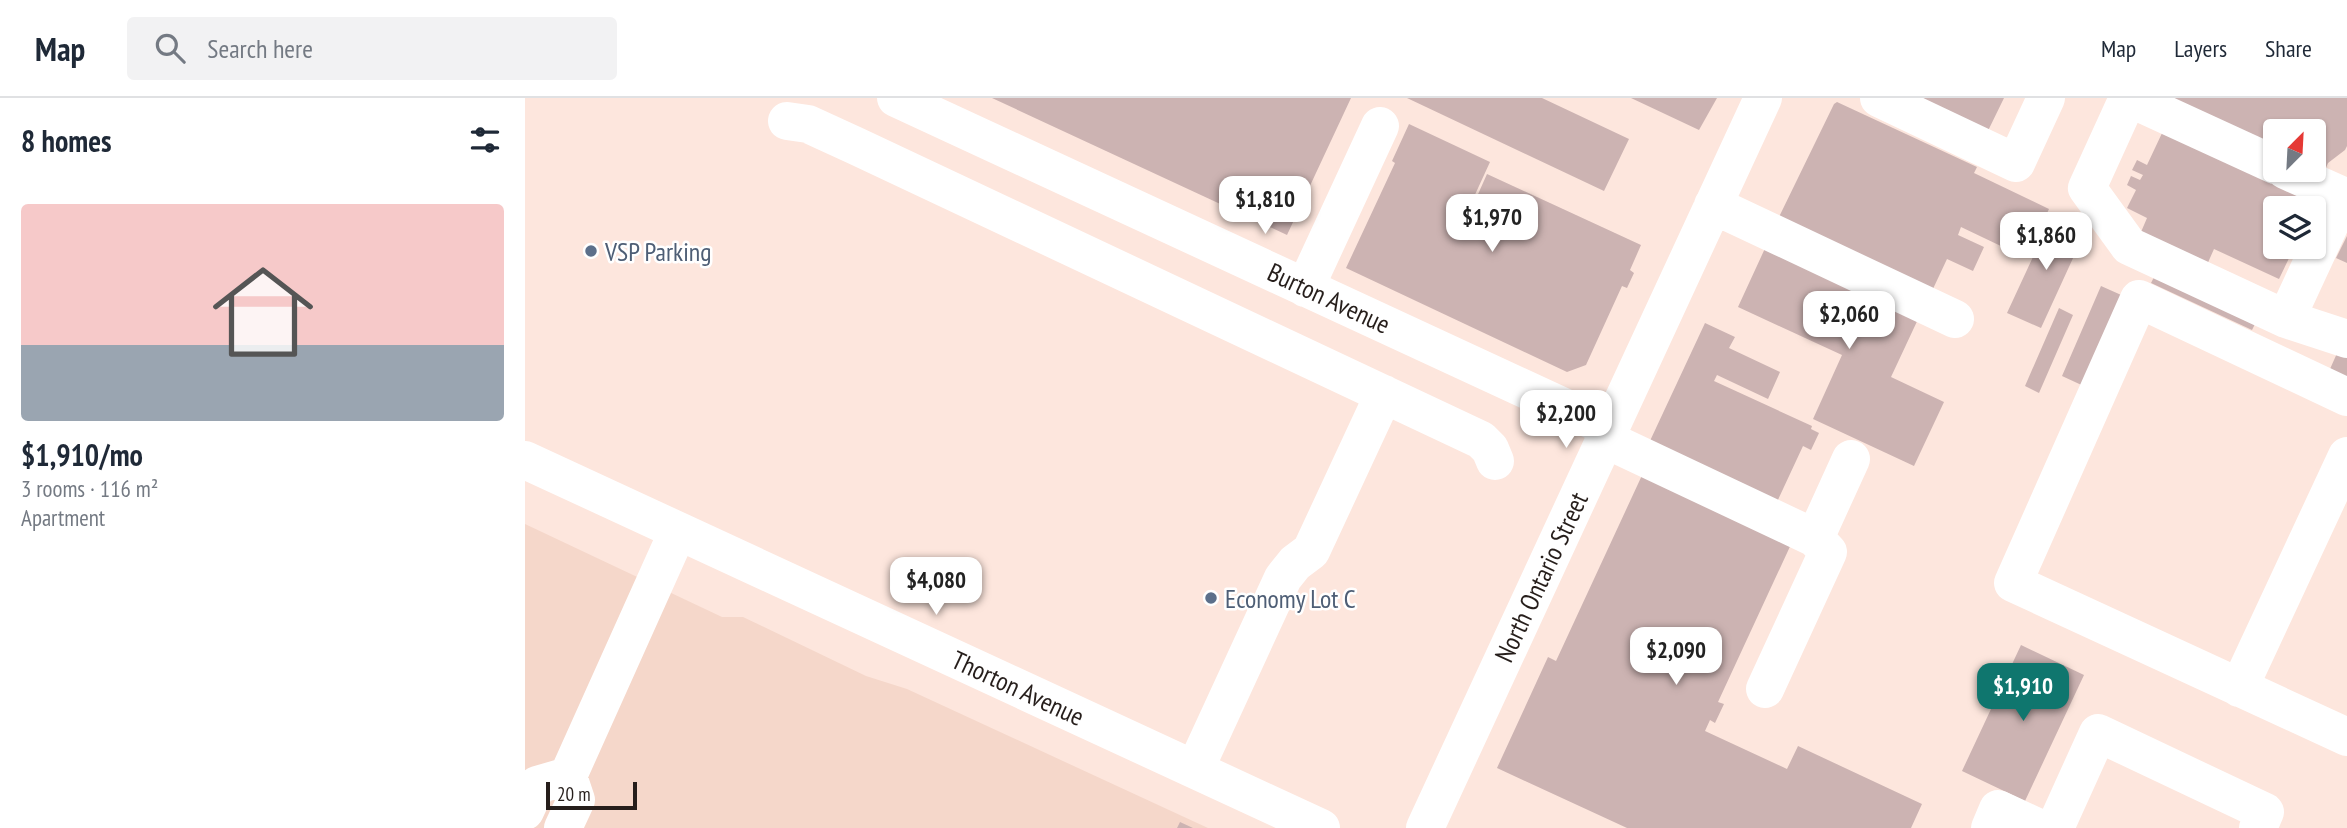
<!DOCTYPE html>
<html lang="en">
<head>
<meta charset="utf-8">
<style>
	:root { --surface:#fff; --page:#f2f2f3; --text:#1f2937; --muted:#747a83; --line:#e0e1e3; --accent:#0f766e }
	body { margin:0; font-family:"PT Sans Narrow",sans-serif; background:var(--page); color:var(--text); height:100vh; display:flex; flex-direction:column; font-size:26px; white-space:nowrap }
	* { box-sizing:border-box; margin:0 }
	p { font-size:23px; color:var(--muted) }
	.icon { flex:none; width:38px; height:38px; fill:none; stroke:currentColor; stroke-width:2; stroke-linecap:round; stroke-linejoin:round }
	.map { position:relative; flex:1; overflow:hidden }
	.panel { display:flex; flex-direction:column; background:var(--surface); width:525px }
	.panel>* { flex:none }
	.needle { width:46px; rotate:24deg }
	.controls { position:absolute; left:1738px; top:21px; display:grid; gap:14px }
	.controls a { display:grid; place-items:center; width:63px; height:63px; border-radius:7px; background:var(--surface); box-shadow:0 2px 5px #0004; font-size:35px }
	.scale { position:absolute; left:21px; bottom:18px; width:91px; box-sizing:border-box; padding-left:7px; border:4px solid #261e1b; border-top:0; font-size:19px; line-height:24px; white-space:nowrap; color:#261e1b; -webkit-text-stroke:5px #fff; paint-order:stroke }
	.price { position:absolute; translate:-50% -60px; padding:0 16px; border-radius:14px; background:#fff; color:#222; font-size:23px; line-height:46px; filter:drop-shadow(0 2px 4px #0008) }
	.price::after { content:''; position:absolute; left:50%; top:42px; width:21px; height:16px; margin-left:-10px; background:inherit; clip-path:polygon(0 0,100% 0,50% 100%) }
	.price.current { background:var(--accent); color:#fff }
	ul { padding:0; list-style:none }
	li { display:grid; align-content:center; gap:14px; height:371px; padding:0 21px }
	li span { display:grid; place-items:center; height:217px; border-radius:7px; color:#555 }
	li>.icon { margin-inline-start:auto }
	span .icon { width:126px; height:126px; fill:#fffc; stroke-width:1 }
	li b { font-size:30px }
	h2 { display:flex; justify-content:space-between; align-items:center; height:84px; padding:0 21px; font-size:30px }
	header { display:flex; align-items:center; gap:42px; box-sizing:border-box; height:98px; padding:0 35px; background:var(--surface); border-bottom:2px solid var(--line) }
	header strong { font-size:33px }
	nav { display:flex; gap:38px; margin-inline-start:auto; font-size:24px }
	.search { width:490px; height:63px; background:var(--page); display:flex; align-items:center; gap:18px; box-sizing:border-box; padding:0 24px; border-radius:7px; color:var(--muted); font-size:26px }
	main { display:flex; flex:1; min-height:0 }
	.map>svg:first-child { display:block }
	.built { fill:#f5d7ca }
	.building { fill:#ccb3b2 }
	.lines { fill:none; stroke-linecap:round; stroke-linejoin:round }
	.minor { stroke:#fff; stroke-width:38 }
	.service-dot { fill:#5c6f8a; stroke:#fff; stroke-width:2.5 }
	.labels { text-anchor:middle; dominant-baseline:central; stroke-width:5; stroke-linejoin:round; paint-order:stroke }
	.service-label { font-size:26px; fill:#4e5e75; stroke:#fff; text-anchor:start }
	.street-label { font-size:26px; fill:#261e1b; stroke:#fff }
</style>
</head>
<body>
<header>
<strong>Map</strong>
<div class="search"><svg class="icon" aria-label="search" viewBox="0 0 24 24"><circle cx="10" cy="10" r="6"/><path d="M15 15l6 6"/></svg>Search here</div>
<nav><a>Map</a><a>Layers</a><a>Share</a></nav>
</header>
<main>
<section class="panel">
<h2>8 homes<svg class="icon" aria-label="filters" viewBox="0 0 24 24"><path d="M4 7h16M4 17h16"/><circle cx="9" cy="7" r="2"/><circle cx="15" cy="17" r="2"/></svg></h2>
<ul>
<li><span style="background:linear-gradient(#f6c9c9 65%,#9aa5b1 0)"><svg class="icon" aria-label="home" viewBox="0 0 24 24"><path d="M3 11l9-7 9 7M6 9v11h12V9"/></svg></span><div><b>$1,910/mo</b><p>3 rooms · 116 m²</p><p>Apartment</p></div></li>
</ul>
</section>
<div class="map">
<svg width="1822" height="730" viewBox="0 0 1822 730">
	<rect width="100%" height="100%" fill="#fde6dd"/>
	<path class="built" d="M0 426 197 519H218L341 578 382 591 683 730H0Z"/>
	<path class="building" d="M467 0H826L762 137Z
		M882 0H1017L1104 41 1079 93Z
		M1106 0H1192L1174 32Z
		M1371 0H1479L1459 41Z
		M1642 0H1822V48L1820 52 1803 65 1800 72 1788 67V33H1750V49Z
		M1312 4 1452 69 1449 75 1524 111 1501 160 1436 129 1433 137 1459 149 1448 173 1422 161 1407 193 1253 121 1309 6Z
		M884 26 965 64 948 101 950 103 962 76 1116 147 1105 172 1109 175 1102 190 1097 188 1061 267 1042 274 821 170 870 65 867 63Z
		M1638 33 1790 104 1787 110H1750V149H1781L1775 161 1766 156 1754 181 1689 151 1681 169 1616 134 1622 120 1602 110 1611 92 1602 87 1606 78 1615 82 1618 77 1607 72 1612 62 1622 67Z
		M1527 118 1560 134 1516 230 1482 215Z
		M1822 138V165L1811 160Z
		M1242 146 1395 217 1366 279 1419 304 1389 368 1288 321 1317 257 1213 209Z
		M1631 175 1732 222 1727 232 1626 185Z
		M1576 188 1603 200 1563 290 1537 278Z
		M1534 210 1548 217 1514 295 1500 288Z
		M1180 225 1210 239 1204 250 1255 274 1243 301 1192 277 1189 283 1287 328 1286 331 1294 335 1286 352 1278 348 1252 404 1124 345Z
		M1813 253 1822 257V279L1805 271Z
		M1119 373 1268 442 1193 604 1199 606 1190 625 1185 622 1180 633 1262 671 1273 648 1397 706 1386 730H1102L972 670 1023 559 1031 563Z
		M1496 547 1559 577 1500 703 1437 673Z
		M655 724 668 730H652Z"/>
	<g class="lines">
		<path class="minor" d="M371 0 1084 330
			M1354 0 1491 65 1521 0
			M1603 0 1562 90 1604 148 1761 221 1822 241
			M1604 0 1750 67
			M262 23 283 26 331 48 956 342 965 351 970 363
			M1760 72 1818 98 1761 221
			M1188 107 1430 221
			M780 190 855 28
			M1822 299 1614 201 1488 485 1822 639
			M1080 341 1290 440 1303 454 1240 591
			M0 362 796 730
			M1290 440 1326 361
			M1714 590 1822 358
			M670 671 758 480 770 465 786 453 859 296
			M0 713 12 687 43 678
			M38 730 51 702 43 678 153 433
			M900 730 1238 0
			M1465 730 1473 711 1514 730
			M1530 730 1573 635 1740 714 1733 730"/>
	</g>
	<g class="service-dot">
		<circle cx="66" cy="153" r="7"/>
		<circle cx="686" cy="500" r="7"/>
	</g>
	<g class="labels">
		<g class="service-label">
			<text x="80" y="153">VSP Parking</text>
			<text x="700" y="500">Economy Lot C</text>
		</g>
		<g class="street-label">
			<text transform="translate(804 200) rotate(25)">Burton Avenue</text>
			<text transform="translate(1016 479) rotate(-65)">North Ontario Street</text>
			<text transform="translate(493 590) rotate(25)">Thorton Avenue</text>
		</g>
	</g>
</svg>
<div class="controls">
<a><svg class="needle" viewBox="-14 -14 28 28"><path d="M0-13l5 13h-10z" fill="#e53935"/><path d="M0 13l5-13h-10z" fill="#747a83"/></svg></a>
<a><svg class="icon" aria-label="layers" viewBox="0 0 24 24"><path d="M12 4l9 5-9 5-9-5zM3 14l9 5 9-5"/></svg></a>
</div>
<div class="scale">20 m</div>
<b class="price" style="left:740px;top:138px">$1,810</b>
<b class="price" style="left:967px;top:156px">$1,970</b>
<b class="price" style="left:1521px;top:174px">$1,860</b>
<b class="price" style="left:1324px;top:253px">$2,060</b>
<b class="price" style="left:1041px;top:352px">$2,200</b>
<b class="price" style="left:411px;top:519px">$4,080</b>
<b class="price" style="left:1151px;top:589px">$2,090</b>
<b class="price current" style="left:1498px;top:625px">$1,910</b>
</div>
</main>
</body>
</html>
